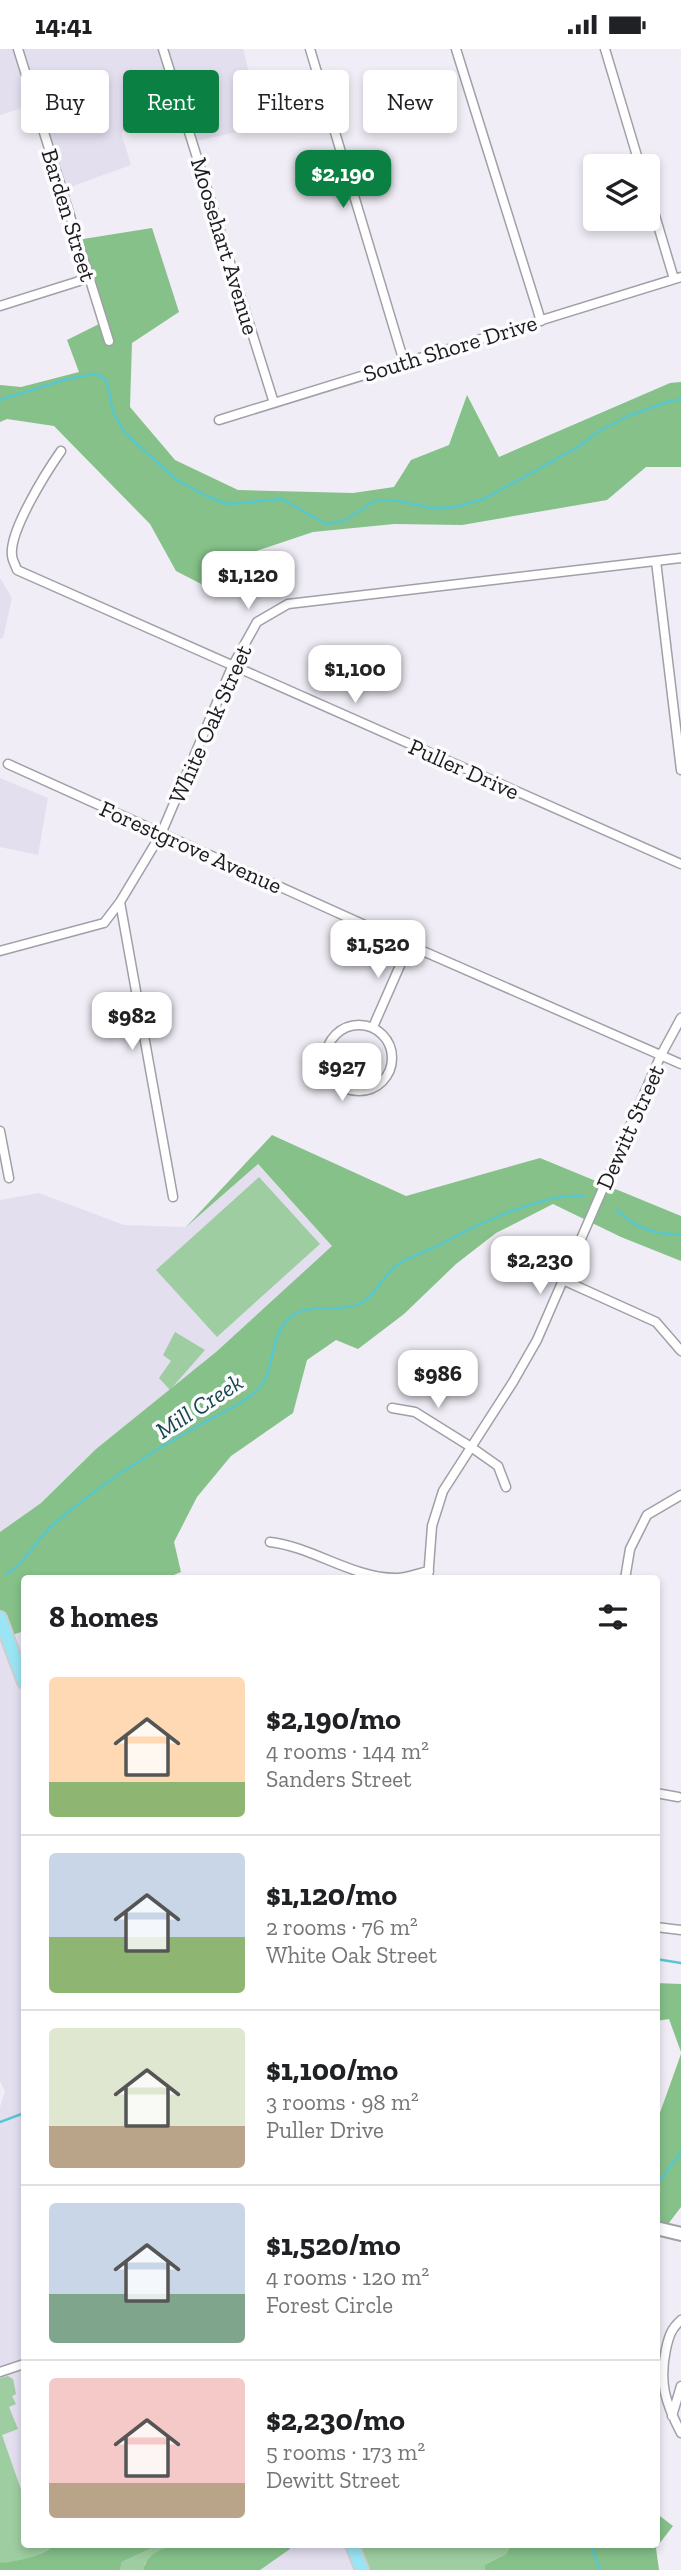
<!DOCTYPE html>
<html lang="en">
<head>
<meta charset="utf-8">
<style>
	:root { --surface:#fff; --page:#f6f6f6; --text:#202124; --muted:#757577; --line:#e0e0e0; --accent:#0b8043 }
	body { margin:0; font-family:"Zilla Slab",serif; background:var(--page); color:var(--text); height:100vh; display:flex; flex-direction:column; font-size:26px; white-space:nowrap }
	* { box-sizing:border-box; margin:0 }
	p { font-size:23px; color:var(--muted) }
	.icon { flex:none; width:38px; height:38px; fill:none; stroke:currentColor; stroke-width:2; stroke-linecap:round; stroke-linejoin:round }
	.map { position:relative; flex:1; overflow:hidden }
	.details { position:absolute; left:21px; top:1526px; width:639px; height:973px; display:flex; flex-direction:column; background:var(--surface); border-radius:7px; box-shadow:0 4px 10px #0003 }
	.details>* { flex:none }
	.top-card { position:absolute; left:21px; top:21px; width:640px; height:63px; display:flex; gap:14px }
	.fabs { position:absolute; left:583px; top:105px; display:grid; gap:14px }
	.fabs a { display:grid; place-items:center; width:77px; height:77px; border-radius:7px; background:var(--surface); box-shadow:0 4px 10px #0003; font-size:35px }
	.price { position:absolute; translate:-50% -60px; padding:0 16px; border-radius:14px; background:#fff; color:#222; font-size:23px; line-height:46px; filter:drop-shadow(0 2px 4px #0008) }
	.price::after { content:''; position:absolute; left:50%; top:42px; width:21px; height:16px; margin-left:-10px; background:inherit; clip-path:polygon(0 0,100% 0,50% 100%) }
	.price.selected { background:var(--accent); color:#fff }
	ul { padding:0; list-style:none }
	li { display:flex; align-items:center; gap:21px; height:175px; padding:0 28px }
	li+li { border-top:2px solid var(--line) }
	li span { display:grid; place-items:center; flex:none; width:196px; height:140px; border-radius:7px; color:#555 }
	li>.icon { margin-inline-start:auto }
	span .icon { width:84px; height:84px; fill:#fffc; stroke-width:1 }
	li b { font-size:30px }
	h2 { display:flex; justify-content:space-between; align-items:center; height:84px; padding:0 28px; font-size:30px }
	.pill { padding:0 24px; border-radius:7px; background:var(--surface); box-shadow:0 4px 10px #0003; font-size:24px; line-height:63px }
	.pill.selected { background:var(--accent); color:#fff }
	.status { display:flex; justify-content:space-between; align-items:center; height:49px; padding:0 35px; background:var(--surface); direction:ltr }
	.status svg { height:19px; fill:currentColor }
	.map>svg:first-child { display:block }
	.built { fill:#e4dfef }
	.green { fill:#9ecda1 }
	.forest { fill:#85c189 }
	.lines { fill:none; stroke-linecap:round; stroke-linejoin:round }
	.stream { stroke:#59c7ce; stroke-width:2.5 }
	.street-casing { stroke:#a19fa7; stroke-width:11 }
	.secondary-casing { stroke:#a19fa7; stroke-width:16 }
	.primary-casing { stroke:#cdcdcd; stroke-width:16 }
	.street { stroke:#fff; stroke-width:8 }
	.secondary { stroke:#fff; stroke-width:12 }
	.primary { stroke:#9ae5f5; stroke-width:12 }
	.labels { text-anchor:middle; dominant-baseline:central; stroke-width:7; stroke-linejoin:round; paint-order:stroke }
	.street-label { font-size:23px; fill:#1b1a1d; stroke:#fcfcfe }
	.water-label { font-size:24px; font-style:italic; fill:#17494c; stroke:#fcfcfe }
</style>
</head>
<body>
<div class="status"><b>14:41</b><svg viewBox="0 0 49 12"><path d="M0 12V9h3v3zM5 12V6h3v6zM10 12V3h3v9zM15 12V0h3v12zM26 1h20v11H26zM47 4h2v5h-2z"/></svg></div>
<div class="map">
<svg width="681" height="2521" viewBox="0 0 681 2521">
	<rect width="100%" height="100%" fill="#f0edf6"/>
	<path class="built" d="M0 0H243L263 77 193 93 185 71 121 83 131 116 62 141 35 55 0 66Z
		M0 529 12 549 3 589 0 590Z
		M0 729 48 749 38 806 0 798Z
		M257 1115 333 1197 216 1303 96 1400 41 1454 0 1483V1151L39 1144 124 1176 185 1178Z
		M24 1582V2496H352L362 2521H0V2058L5 2042 0 2032V1592Z"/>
	<path class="green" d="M259 1128 320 1195 217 1288 156 1221Z
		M175 1283 205 1301 170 1341 159 1329 171 1312 163 1306Z
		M8 2327 13 2330 16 2345 12 2347 16 2355 9 2358 18 2380 2 2386 24 2449V2496H53C45 2506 14 2514 0 2514V2329Z
		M158 2496H177L167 2498 145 2514 143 2521H120L122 2513Z
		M354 2496H511L506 2505 484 2516 485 2521H362Z"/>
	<path class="forest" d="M152 179 179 263 132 294 130 358 175 411 238 441 353 444 394 438 411 411 449 396 467 346 499 408 670 334 681 333V418H646L607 451 462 476 394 475 313 483 247 505 207 538 176 522 150 475 54 377 7 370 0 373V336L21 338 79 323 67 291 103 273 77 191Z
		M272 1086 406 1147 540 1109 681 1167V1212L621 1188 553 1155 496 1184 456 1215 404 1265 358 1300 336 1291 307 1311 293 1364 231 1407 197 1448 174 1493 181 1523 164 1530H24V1582L7 1588 0 1569V1483L41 1454 96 1400 216 1303 332 1197 258 1115 186 1178Z
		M656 1934 681 1935V2003L669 1970 656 1972Z
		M681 2005V2158L656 2191 657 2072Z
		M656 2464 673 2477 656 2499 659 2521H485L484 2516 506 2505 511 2496H656Z
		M53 2496H158L122 2513 120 2521H0V2514C14 2513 45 2507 53 2496Z
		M177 2496H289L290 2500 260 2521H143C147 2505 162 2499 177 2496Z"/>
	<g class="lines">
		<path class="stream" d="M0 351 67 330 92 325 101 327 107 333 113 363 125 384 177 431 208 448 228 455 282 450 326 475 344 472 376 451 399 452 432 459 455 458 484 450 578 398 599 382 628 367 667 353 681 350
			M617 1161C638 1181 652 1184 681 1186
			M7 1525C26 1513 37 1489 54 1475 99 1436 152 1402 203 1374 222 1363 247 1354 261 1337 274 1321 270 1287 289 1269 307 1252 339 1265 361 1254 376 1246 383 1226 397 1216 412 1206 429 1202 445 1193 477 1175 547 1143 584 1147
			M656 1910 681 1914
			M0 2073 24 2064
			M656 2137 681 2103
			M591 2496 600 2521"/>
		<defs>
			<path id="street" d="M18 0 109 292
				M163 0 274 354
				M310 0 404 313
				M456 0 541 272
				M605 0 640 117
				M648 143 674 230
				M0 257 89 229
				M219 371 681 228
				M61 402C47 422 9 482 12 506 12 511 16 517 17 521L681 815
				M656 512 681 721
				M8 715 409 896 681 1015
				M120 853 173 1148
				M0 902 104 874 120 853 161 785 232 618 257 573 288 555 681 509
				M326 1009a33 33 0 1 1 66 0a33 33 0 1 1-66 0Z
				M373 978 409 896
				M0 1082 9 1129
				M563 1231 656 1273 681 1302
				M392 1359 415 1363 471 1398 498 1417 506 1438
				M270 1493C313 1498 354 1530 397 1529 407 1529 419 1524 429 1522
				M428 1530 432 1477 443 1442 513 1333 537 1291 661 1006 681 969
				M625 1530 630 1500 647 1466 681 1446
				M656 1744 678 1748
				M656 1878 681 1881
				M681 2271C671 2280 669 2287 666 2300 659 2334 665 2353 681 2384
				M0 2323 24 2315
				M672 2367 681 2337"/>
			<path id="secondary" d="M656 2179 681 2185"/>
			<path id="primary" d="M0 1569 24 1633
				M352 2496 362 2521"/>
		</defs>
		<use href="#street" class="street-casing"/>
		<use href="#secondary" class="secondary-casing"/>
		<use href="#primary" class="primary-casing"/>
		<use href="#street" class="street"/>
		<use href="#secondary" class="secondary"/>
		<use href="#primary" class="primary"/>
	</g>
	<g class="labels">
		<g class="street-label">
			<text transform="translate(69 166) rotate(73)">Barden Street</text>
			<text transform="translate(225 197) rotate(73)">Moosehart Avenue</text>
			<text transform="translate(450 299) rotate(-17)">South Shore Drive</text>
			<text transform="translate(210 675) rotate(-66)">White Oak Street</text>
			<text transform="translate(464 720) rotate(24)">Puller Drive</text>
			<text transform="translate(191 798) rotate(24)">Forestgrove Avenue</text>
			<text transform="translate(630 1078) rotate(-66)">Dewitt Street</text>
		</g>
		<g class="water-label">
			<text transform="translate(199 1357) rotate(-33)">Mill Creek</text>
		</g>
	</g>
</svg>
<div class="fabs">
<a><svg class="icon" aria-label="layers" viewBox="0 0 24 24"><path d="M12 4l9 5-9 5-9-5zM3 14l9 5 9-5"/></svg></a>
</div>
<b class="price selected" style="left:343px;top:161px">$2,190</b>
<b class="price" style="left:248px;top:562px">$1,120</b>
<b class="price" style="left:355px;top:656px">$1,100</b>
<b class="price" style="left:378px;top:931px">$1,520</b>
<b class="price" style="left:132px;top:1003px">$982</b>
<b class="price" style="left:342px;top:1054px">$927</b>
<b class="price" style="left:540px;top:1247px">$2,230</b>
<b class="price" style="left:438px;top:1361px">$986</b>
<div class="top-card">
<a class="pill">Buy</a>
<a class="pill selected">Rent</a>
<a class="pill">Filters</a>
<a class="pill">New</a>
</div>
<section class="details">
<h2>8 homes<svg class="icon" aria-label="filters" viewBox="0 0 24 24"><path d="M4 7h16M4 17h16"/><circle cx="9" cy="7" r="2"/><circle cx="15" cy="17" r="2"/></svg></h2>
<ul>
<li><span style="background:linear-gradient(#ffd9b3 75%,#8fb573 0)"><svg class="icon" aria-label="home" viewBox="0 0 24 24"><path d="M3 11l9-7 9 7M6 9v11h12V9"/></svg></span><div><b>$2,190/mo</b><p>4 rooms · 144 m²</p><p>Sanders Street</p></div></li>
<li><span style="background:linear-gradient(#c9d6e8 60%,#8fb573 0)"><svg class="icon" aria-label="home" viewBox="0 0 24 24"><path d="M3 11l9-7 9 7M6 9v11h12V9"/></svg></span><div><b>$1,120/mo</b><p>2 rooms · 76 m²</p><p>White Oak Street</p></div></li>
<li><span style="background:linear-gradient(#dfe7d0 70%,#b9a48a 0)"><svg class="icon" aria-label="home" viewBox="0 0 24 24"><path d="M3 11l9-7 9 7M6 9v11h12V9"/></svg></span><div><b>$1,100/mo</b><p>3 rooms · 98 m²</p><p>Puller Drive</p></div></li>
<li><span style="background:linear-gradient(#c9d6e8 65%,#7fa58c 0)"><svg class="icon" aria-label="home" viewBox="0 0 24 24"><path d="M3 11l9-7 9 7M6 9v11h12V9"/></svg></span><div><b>$1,520/mo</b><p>4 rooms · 120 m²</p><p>Forest Circle</p></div></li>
<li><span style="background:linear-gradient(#f6c9c9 75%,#b9a48a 0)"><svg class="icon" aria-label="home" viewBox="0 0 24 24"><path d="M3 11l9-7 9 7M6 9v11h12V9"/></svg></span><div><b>$2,230/mo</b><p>5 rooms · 173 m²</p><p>Dewitt Street</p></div></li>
</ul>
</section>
</div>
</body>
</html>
